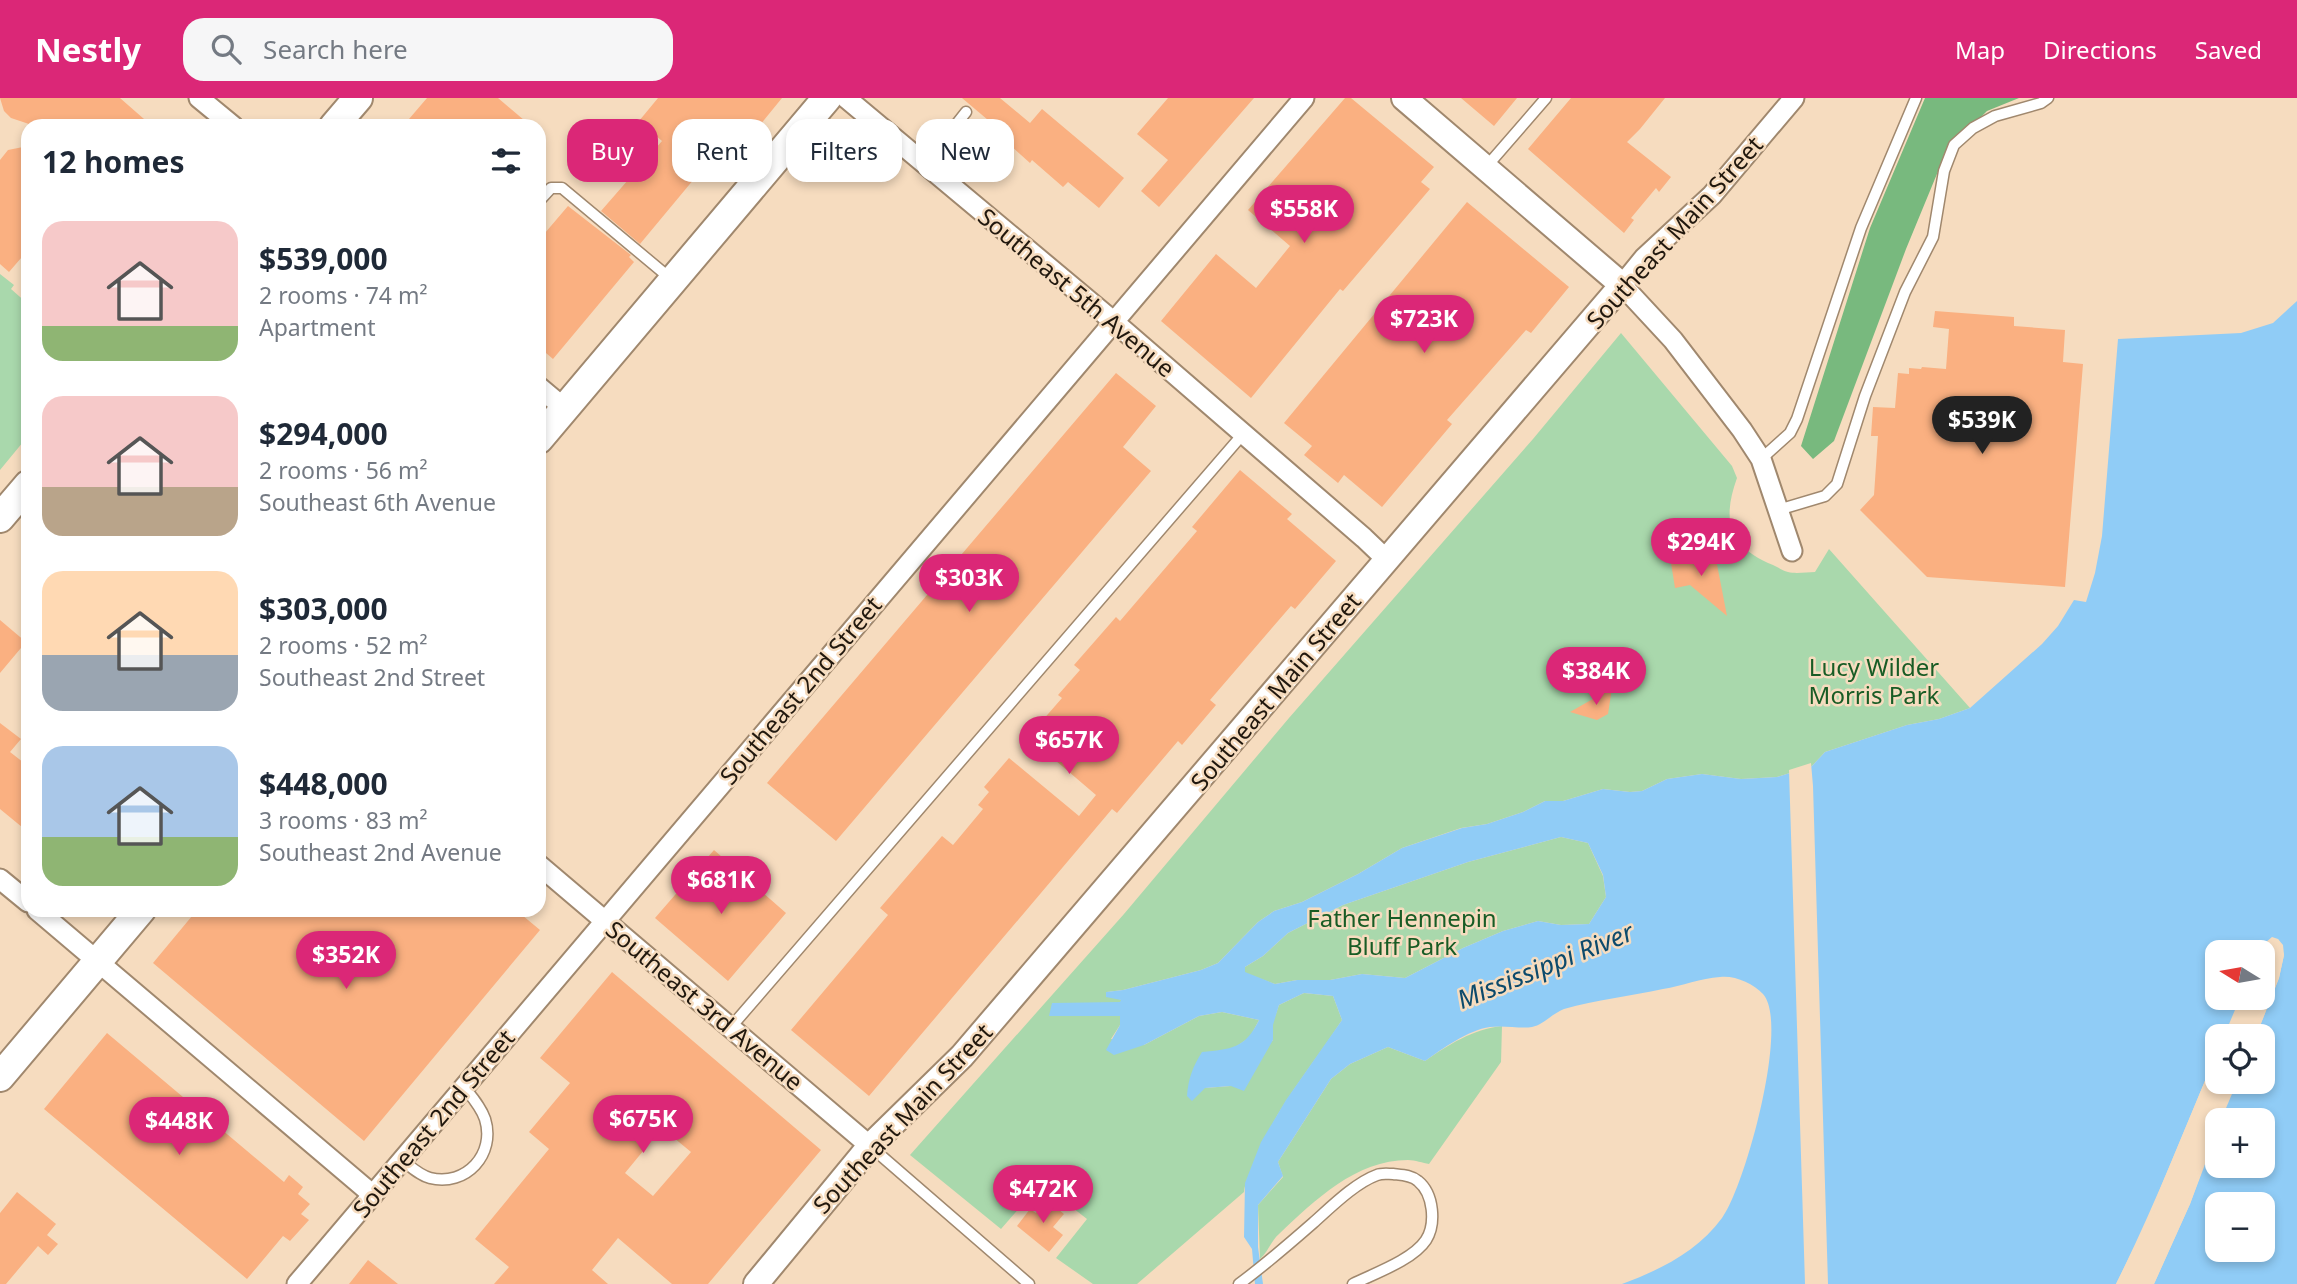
<!DOCTYPE html>
<html lang="en">
<head>
<meta charset="utf-8">
<style>
	:root { --surface:#fff; --page:#f6f6f7; --text:#1f2937; --muted:#747a83; --accent:#db2777 }
	body { margin:0; font-family:"Noto Sans",sans-serif; background:var(--page); color:var(--text); height:100vh; display:flex; flex-direction:column; font-size:26px; white-space:nowrap }
	* { box-sizing:border-box; margin:0 }
	p { font-size:23px; color:var(--muted) }
	.icon { flex:none; width:38px; height:38px; fill:none; stroke:currentColor; stroke-width:2; stroke-linecap:round; stroke-linejoin:round }
	.map { position:relative; flex:1; overflow:hidden }
	.details { position:absolute; left:21px; top:21px; width:525px; height:798px; display:flex; flex-direction:column; background:var(--surface); border-radius:21px; box-shadow:0 4px 10px #0003 }
	.details>* { flex:none }
	.top-card { position:absolute; left:567px; top:21px; width:665px; height:63px; display:flex; gap:14px }
	.needle { width:46px; rotate:281deg }
	.buttons { position:absolute; left:2205px; top:842px; display:grid; gap:14px }
	.buttons a { display:grid; place-items:center; width:70px; height:70px; border-radius:14px; background:var(--surface); box-shadow:0 4px 10px #0003; font-size:35px }
	.price { position:absolute; translate:-50% -60px; padding:0 16px; border-radius:24px; background:var(--accent); color:#fff; font-size:23px; line-height:46px; filter:drop-shadow(0 2px 4px #0008) }
	.price::after { content:''; position:absolute; left:50%; top:42px; width:21px; height:16px; margin-left:-10px; background:inherit; clip-path:polygon(0 0,100% 0,50% 100%) }
	.price.on { background:#222; color:#fff }
	ul { padding:0; list-style:none }
	li { display:flex; align-items:center; gap:21px; height:175px; padding:0 21px }
	li span { display:grid; place-items:center; flex:none; width:196px; height:140px; border-radius:21px; color:#555 }
	li>.icon { margin-inline-start:auto }
	span .icon { width:84px; height:84px; fill:#fffc; stroke-width:1 }
	li b { font-size:30px }
	h2 { display:flex; justify-content:space-between; align-items:center; height:84px; padding:0 21px; font-size:30px }
	.pill { padding:0 24px; border-radius:21px; background:var(--surface); box-shadow:0 4px 10px #0003; font-size:24px; line-height:63px }
	.pill.on { background:var(--accent); color:#fff }
	header { display:flex; align-items:center; gap:42px; box-sizing:border-box; height:98px; padding:0 35px; background:var(--accent); color:#fff }
	header strong { font-size:33px }
	nav { display:flex; gap:38px; margin-inline-start:auto; font-size:24px }
	.search { width:490px; height:63px; background:var(--page); display:flex; align-items:center; gap:18px; box-sizing:border-box; padding:0 24px; border-radius:21px; color:var(--muted); font-size:26px }
	.map>svg:first-child { display:block }
	.green { fill:#a9d8ac }
	.forest { fill:#78b97e }
	.water { fill:#90ccf6; fill-rule:evenodd }
	.pier { fill:#f6dcbf }
	.building { fill:#fab081; fill-rule:evenodd }
	.lines { fill:none; stroke-linecap:round; stroke-linejoin:round }
	.service-casing { stroke:#a0886e; stroke-width:13 }
	.minor-casing { stroke:#a0886e; stroke-width:23 }
	.tertiary-casing { stroke:#a0886e; stroke-width:28 }
	.secondary-casing { stroke:#a0886e; stroke-width:32 }
	.service { stroke:#fff; stroke-width:10 }
	.minor { stroke:#fff; stroke-width:19 }
	.tertiary { stroke:#fff; stroke-width:24 }
	.secondary { stroke:#fff; stroke-width:28 }
	.labels { text-anchor:middle; dominant-baseline:central; stroke-width:5; stroke-linejoin:round; paint-order:stroke }
	.street-label { font-size:24px; fill:#21180e; stroke:#f6dcbf }
	.park-label { font-size:24px; fill:#185c25; stroke:#f6dcbf }
	.water-label { font-size:26px; font-style:italic; fill:#0c4a6c; stroke:#f6dcbf }
</style>
</head>
<body>
<header>
<strong>Nestly</strong>
<div class="search"><svg class="icon" aria-label="search" viewBox="0 0 24 24"><circle cx="10" cy="10" r="6"/><path d="M15 15l6 6"/></svg>Search here</div>
<nav><a>Map</a><a>Directions</a><a>Saved</a></nav>
</header>
<div class="map">
<svg width="2297" height="1186" viewBox="0 0 2297 1186">
	<rect width="100%" height="100%" fill="#f6dcbf"/>
	<path class="green" d="M0 176 14 187 11 191 28 206V338L0 372Z
		M1621 235 1732 368 1737 380C1721 424 1730 449 1773 467 1778 469 1783 473 1788 474 1796 476 1807 474 1815 474L1829 451 1970 610 1939 621 1907 627 1825 654 1812 668 1777 679 1741 681 1702 676 1667 681 1642 693 1630 694 1603 691 1563 703H1545L1523 714 1487 726 1461 730 1402 750 1358 776 1302 804 1274 813 1258 824 1218 865 1201 872 1123 892 1107 894 1121 902 1120 927 1111 941 1144 947 1199 918 1222 914 1259 922 1250 939 1233 951 1205 990 1231 988 1273 942 1272 927 1279 907 1304 895 1333 898 1342 922C1312 969 1274 1011 1255 1064 1251 1075 1245 1083 1244 1094L1137 1186H1093L1056 1160 1087 1121 1041 1085 1001 1131 910 1057 1124 816 1289 620 1533 341Z
		M1561 739 1588 745 1603 778 1606 799 1589 826 1561 827 1538 823 1503 833 1463 850 1405 880 1362 876 1330 882H1297L1275 886 1245 875V869L1263 858 1288 835 1343 807 1468 764Z
		M1502 928 1501 964 1429 1066C1423 1065 1415 1062 1408 1062 1356 1062 1315 1102 1279 1136 1271 1143 1268 1154 1260 1161L1258 1107 1283 1079 1278 1064 1331 981 1350 966 1388 949 1425 963C1448 947 1473 931 1502 928Z"/>
	<path class="forest" d="M1925 0H2019L1987 13 1946 54 1906 151 1834 343 1813 361 1801 348 1870 130Z"/>
	<path class="water" d="M2297 203V1186H2154L2190 1106 2217 1031V1068H2263V1022H2221L2237 984H2263V938H2256L2279 880 2284 857 2278 841 2265 845 2261 854H2217V900H2240L2224 938H2217V954C2184 1032 2154 1110 2116 1186H1622C1660 1172 1698 1153 1722 1120 1745 1089 1790 926 1763 896 1753 885 1734 877 1720 879 1701 880 1682 888 1663 891 1631 898 1596 902 1564 911 1553 915 1543 927 1532 929 1521 931 1504 927 1490 929 1468 932 1442 951 1425 963L1388 949 1350 966 1331 981 1278 1064 1283 1078 1258 1107V1149L1263 1186H1255L1252 1151 1244 1139 1245 1085 1261 1044 1286 1002 1342 922 1333 898 1304 895 1279 907 1273 927V942L1244 993 1231 988 1205 990 1192 1003 1187 998C1188 981 1193 968 1202 954 1231 951 1245 951 1259 922L1222 914 1199 918 1144 947 1114 957 1106 952 1120 927V918H1049L1052 905 1120 904 1121 902 1106 899V894L1123 892 1201 872 1218 865 1258 824 1274 813 1302 804 1358 776 1402 750 1462 730 1487 726 1523 714 1545 703H1563L1603 691 1630 694 1642 693 1667 681 1702 676 1741 681 1777 679 1812 668 1825 654 1907 627 1939 621 1970 610 2042 546 2058 528 2074 502 2086 504 2095 475 2102 438 2118 241 2241 235 2273 225ZM1561 739 1588 745 1603 777 1606 799 1589 826 1561 827 1538 823 1503 833 1463 850 1405 880 1362 876 1330 882H1297L1275 886 1245 874V869L1263 858 1288 835 1343 807 1468 764ZM2217 1106H2263V1152H2217Z"/>
	<path class="pier" d="M1811 665 1813 688 1828 1186H1805L1789 672Z
		M2272 839 2278 841 2283 847 2284 857 2279 880 2256 938H2252L2276 879 2281 857 2280 849 2273 843 2263 857 2261 854 2265 845Z
		M2217 954V963L2148 1129 2119 1186H2116L2145 1127Z
		M2217 1028 2204 1069 2190 1106 2154 1186H2150L2187 1104 2214 1030Z"/>
	<path class="building" d="M0 0H120L152 28H35L11 20 4 13Z
		M427 0H498L531 28H403Z
		M658 0H782L760 27 754 22 705 80 699 75 640 146 601 113 662 43 639 23Z
		M962 0H1000L1030 25 1042 11 1124 80 1099 110 1068 84 1063 89 1032 62 1030 65 1010 47 1014 44Z
		M1168 0H1254L1159 109 1141 93 1168 62 1137 36Z
		M1345 0H1351L1434 69 1421 84 1430 91 1343 193 1340 191 1251 300 1161 223 1216 156 1256 190 1290 148 1248 112Z
		M1461 0H1517L1494 28Z
		M1571 0H1665L1640 31 1627 44 1671 79 1659 94 1656 90 1631 120 1634 122 1624 135 1528 51Z
		M584 31 608 49 599 61 575 42Z
		M28 48V152L9 174 0 166V62L8 52Z
		M1467 104 1569 189 1531 235 1526 232 1447 322 1452 326 1382 409 1344 377 1338 385 1304 357 1312 348 1284 325Z
		M568 108 631 157 629 159 634 164 553 261 539 249V142Z
		M1935 213 2014 219V228L2065 232 2063 264 2083 266 2065 489 1927 479 1860 412 1874 397 1878 338H1871L1873 309 1895 310 1898 275 1909 276V270L1921 271 1922 269 1946 271 1949 231 1933 229Z
		M1116 275 1156 308 1123 349 1151 373 836 743 767 685Z
		M1240 372 1292 416 1287 421 1336 463 1295 511 1291 508 1210 602 1216 607 1182 647 1178 643 1117 715 1112 711 869 998 791 932 888 817 880 810 942 738 953 747 983 711 978 707 989 694 984 689 1009 660 1079 718 1096 697 1028 639 1062 600 1058 597 1080 572 1074 567 1116 519 1120 523 1197 433 1192 429Z
		M1715 456 1727 518 1690 487 1675 490 1671 465Z
		M0 522 26 544 0 575Z
		M1612 590 1608 616 1597 622 1570 614Z
		M0 625 21 641 10 654 28 668V734L0 711Z
		M714 752 786 815 728 883 655 820Z
		M197 812H516L540 832 364 1043 153 865Z
		M612 874 821 1052 708 1186H672L618 1140 592 1172 608 1186H494L509 1169 475 1141 549 1051 529 1034 570 985 540 960ZM662 1030 691 1054 653 1098 625 1075Z
		M107 935 284 1084 289 1077 303 1089 298 1096 310 1106 301 1116 309 1122 290 1143 283 1138 247 1181 44 1011Z
		M17 1094 56 1126 47 1137 58 1146 48 1157 38 1148 6 1186H0V1115Z
		M1047 1102 1064 1116 1053 1129 1063 1137 1049 1154 1017 1128 1030 1111 1036 1115Z
		M368 1162 398 1186H349Z"/>
	<g class="lines">
		<defs>
			<path id="service" d="M925 66 966 14
				M1487 68 1546 0
				M539 103 551 90H562L671 181
				M1761 361 1790 335 1797 321 1861 130 1916 0
				M1778 412 1825 398 1837 386 1865 298 1905 194 1933 139 1944 73 1954 47 1973 30 1995 18 2041 5 2048 0
				M731 929 1243 336
				M871 1049 1029 1186
				M402 1062C411 1069 419 1077 430 1080 466 1089 496 1056 485 1021 481 1009 472 999 464 989
				M1239 1186C1265 1167 1289 1146 1313 1125 1331 1109 1355 1085 1377 1077 1382 1075 1388 1076 1393 1076 1402 1077 1411 1077 1418 1083 1434 1096 1436 1126 1426 1142 1413 1162 1373 1176 1353 1186"/>
			<path id="minor" d="M199 0 233 28
				M846 0 1113 223 1364 440 1387 462
				M539 289 564 310
				M1792 453 1761 361 1742 332 1673 242 1622 187 1644 160 1712 97 1794 0
				M539 767 870 1048
				M0 781 28 804
				M37 812 373 1097
				M297 1186 1304 0"/>
			<path id="tertiary" d="M756 1186 870 1048 962 958 1622 187 1404 0"/>
			<path id="secondary" d="M334 28 358 0
				M539 341 827 0
				M0 420 28 387
				M0 979 141 812"/>
		</defs>
		<use href="#service" class="service-casing"/>
		<use href="#minor" class="minor-casing"/>
		<use href="#tertiary" class="tertiary-casing"/>
		<use href="#secondary" class="secondary-casing"/>
		<use href="#service" class="service"/>
		<use href="#minor" class="minor"/>
		<use href="#tertiary" class="tertiary"/>
		<use href="#secondary" class="secondary"/>
	</g>
	<g class="labels">
		<g class="street-label">
			<text transform="translate(1674 134) rotate(-48)">Southeast Main Street</text>
			<text transform="translate(1077 194) rotate(40)">Southeast 5th Avenue</text>
			<text transform="translate(800 592) rotate(-50)">Southeast 2nd Street</text>
			<text transform="translate(1275 593) rotate(-50)">Southeast Main Street</text>
			<text transform="translate(705 907) rotate(40)">Southeast 3rd Avenue</text>
			<text transform="translate(902 1020) rotate(-47)">Southeast Main Street</text>
			<text transform="translate(433 1025) rotate(-50)">Southeast 2nd Street</text>
		</g>
		<g class="park-label">
			<text x="1874" y="568">Lucy Wilder<tspan x="1874" dy="28">Morris Park</tspan></text>
			<text x="1402" y="819">Father Hennepin<tspan x="1402" dy="28">Bluff Park</tspan></text>
		</g>
		<g class="water-label">
			<text transform="translate(1545 867) rotate(-22)">Mississippi River</text>
		</g>
	</g>
</svg>
<div class="buttons">
<a><svg class="needle" viewBox="-14 -14 28 28"><path d="M0-13l5 13h-10z" fill="#e53935"/><path d="M0 13l5-13h-10z" fill="#747a83"/></svg></a>
<a><svg class="icon" aria-label="locate" viewBox="0 0 24 24"><circle cx="12" cy="12" r="6"/><path d="M12 2v4M12 18v4M2 12h4M18 12h4"/></svg></a>
<a>+</a>
<a>−</a>
</div>
<b class="price" style="left:1304px;top:147px">$558K</b>
<b class="price" style="left:1424px;top:257px">$723K</b>
<b class="price on" style="left:1982px;top:358px">$539K</b>
<b class="price" style="left:1701px;top:480px">$294K</b>
<b class="price" style="left:969px;top:516px">$303K</b>
<b class="price" style="left:1596px;top:609px">$384K</b>
<b class="price" style="left:1069px;top:678px">$657K</b>
<b class="price" style="left:721px;top:818px">$681K</b>
<b class="price" style="left:346px;top:893px">$352K</b>
<b class="price" style="left:643px;top:1057px">$675K</b>
<b class="price" style="left:179px;top:1059px">$448K</b>
<b class="price" style="left:1043px;top:1127px">$472K</b>
<div class="top-card">
<a class="pill on">Buy</a>
<a class="pill">Rent</a>
<a class="pill">Filters</a>
<a class="pill">New</a>
</div>
<section class="details">
<h2>12 homes<svg class="icon" aria-label="filters" viewBox="0 0 24 24"><path d="M4 7h16M4 17h16"/><circle cx="9" cy="7" r="2"/><circle cx="15" cy="17" r="2"/></svg></h2>
<ul>
<li><span style="background:linear-gradient(#f6c9c9 75%,#8fb573 0)"><svg class="icon" aria-label="home" viewBox="0 0 24 24"><path d="M3 11l9-7 9 7M6 9v11h12V9"/></svg></span><div><b>$539,000</b><p>2 rooms · 74 m²</p><p>Apartment</p></div></li>
<li><span style="background:linear-gradient(#f6c9c9 65%,#b9a48a 0)"><svg class="icon" aria-label="home" viewBox="0 0 24 24"><path d="M3 11l9-7 9 7M6 9v11h12V9"/></svg></span><div><b>$294,000</b><p>2 rooms · 56 m²</p><p>Southeast 6th Avenue</p></div></li>
<li><span style="background:linear-gradient(#ffd9b3 60%,#9aa5b1 0)"><svg class="icon" aria-label="home" viewBox="0 0 24 24"><path d="M3 11l9-7 9 7M6 9v11h12V9"/></svg></span><div><b>$303,000</b><p>2 rooms · 52 m²</p><p>Southeast 2nd Street</p></div></li>
<li><span style="background:linear-gradient(#a9c7e8 65%,#8fb573 0)"><svg class="icon" aria-label="home" viewBox="0 0 24 24"><path d="M3 11l9-7 9 7M6 9v11h12V9"/></svg></span><div><b>$448,000</b><p>3 rooms · 83 m²</p><p>Southeast 2nd Avenue</p></div></li>
</ul>
</section>
</div>
</body>
</html>
